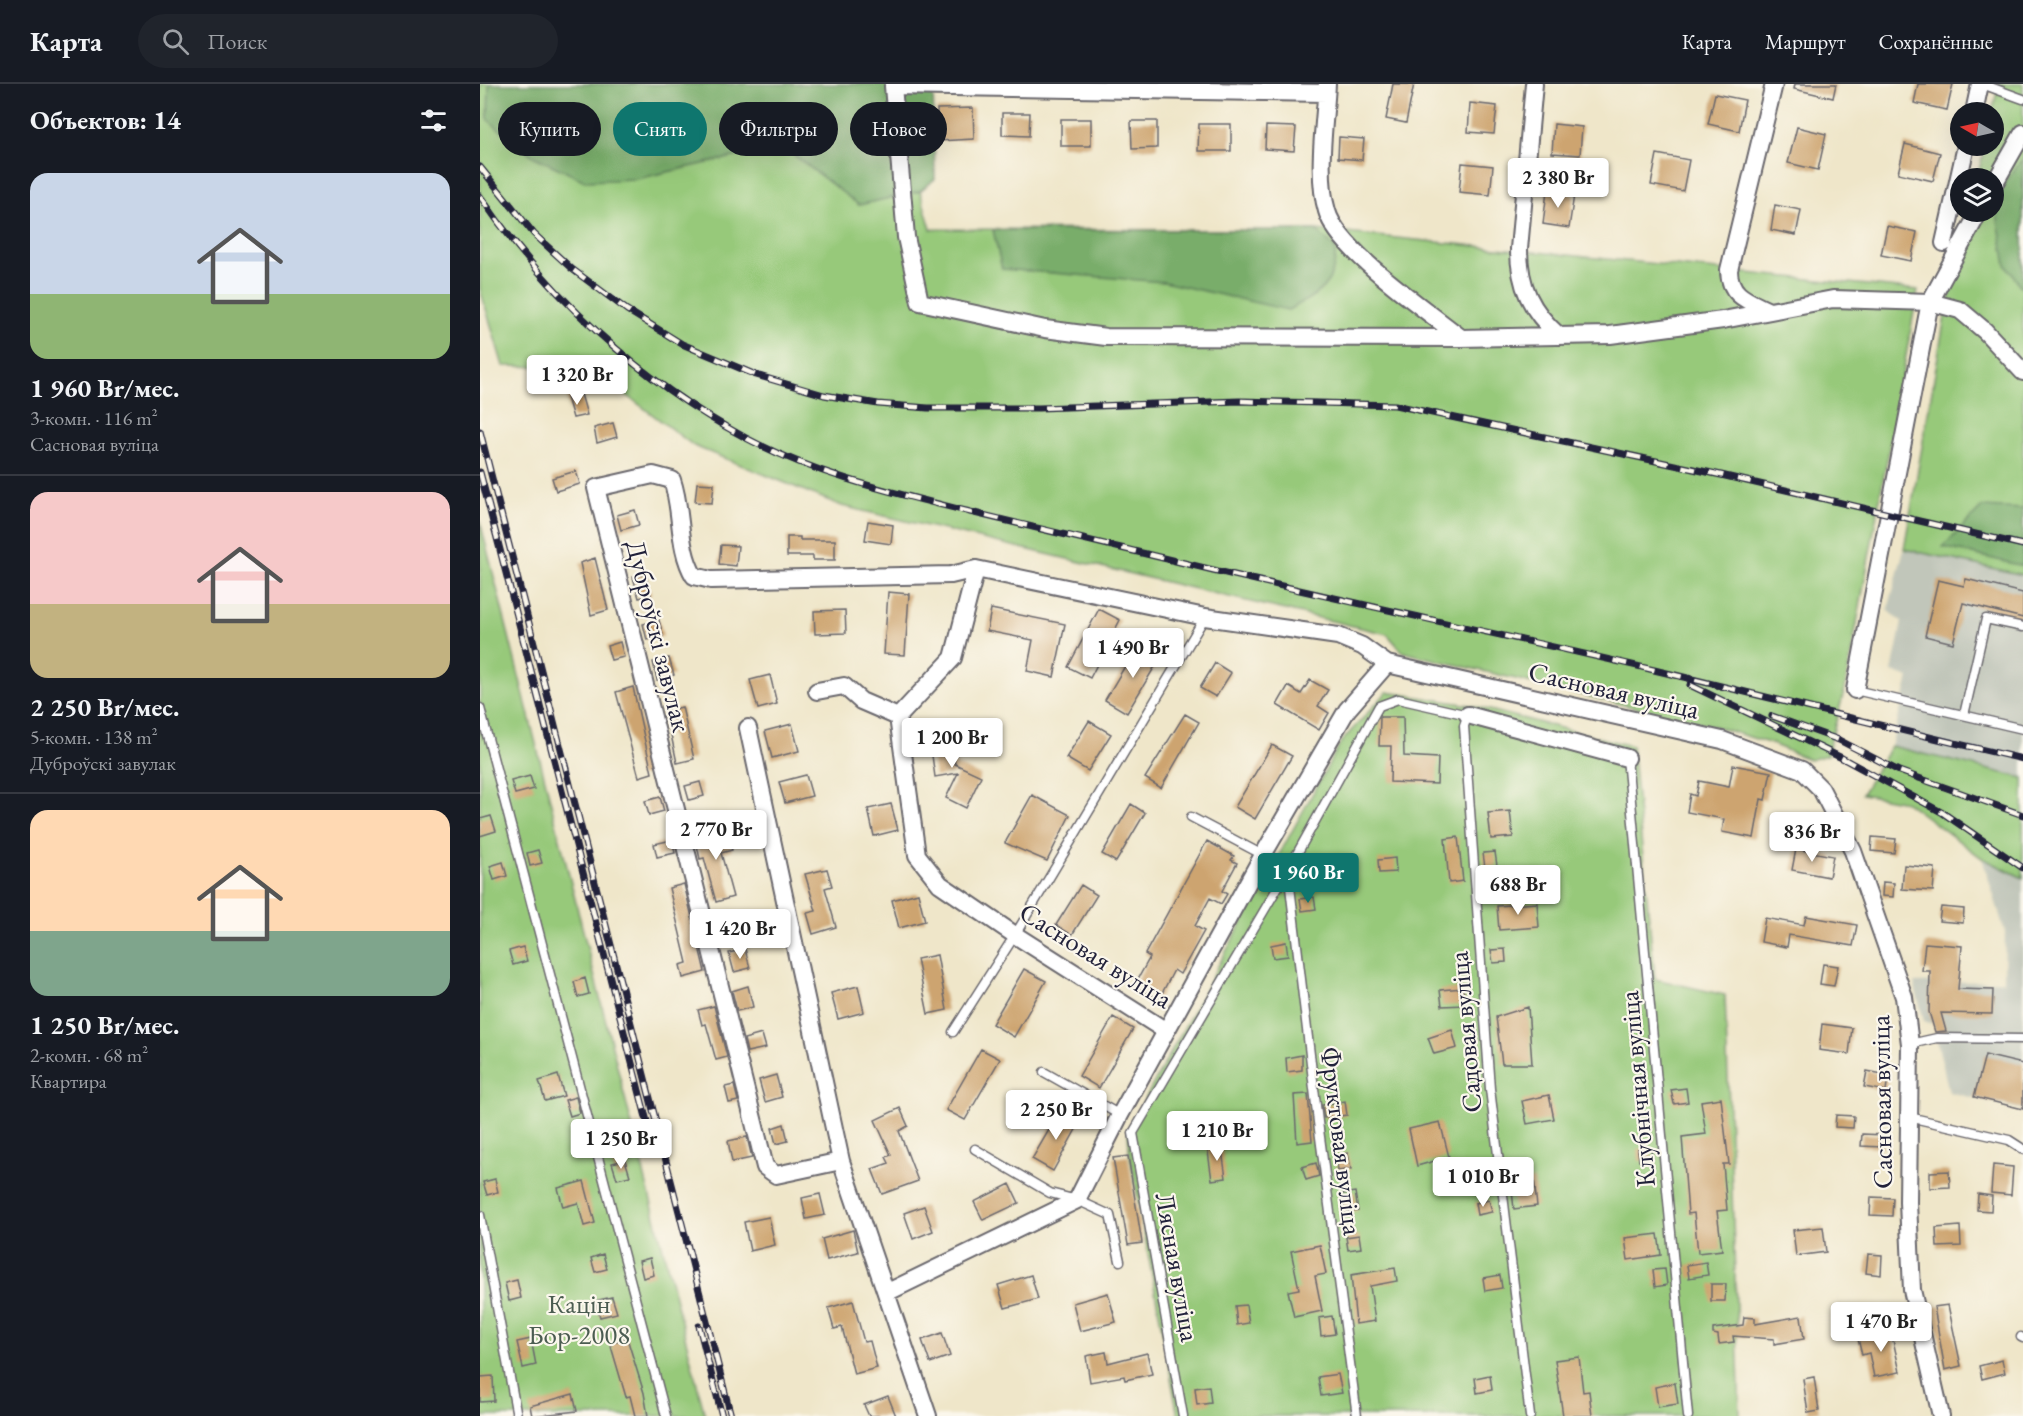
<!DOCTYPE html>
<html lang="ru">
<head>
<meta charset="utf-8">
<style>
	:root { --surface:#171b24; --page:#20242c; --text:#f1f3f6; --muted:#9ea1a6; --line:#363941; --accent:#0f766e }
	body { margin:0; font-family:"EB Garamond",serif; background:var(--page); color:var(--text); height:100vh; display:flex; flex-direction:column; font-size:22px; white-space:nowrap }
	* { box-sizing:border-box; margin:0 }
	p { font-size:20px; color:var(--muted) }
	.icon { flex:none; width:33px; height:33px; fill:none; stroke:currentColor; stroke-width:2; stroke-linecap:round; stroke-linejoin:round }
	.map { position:relative; flex:1; overflow:hidden }
	.side { display:flex; flex-direction:column; background:var(--surface); width:480px }
	.side>* { flex:none }
	.banner { position:absolute; left:18px; top:18px; width:570px; height:54px; display:flex; gap:12px }
	.needle { width:39px; rotate:279deg }
	.buttons { position:absolute; left:1470px; top:18px; display:grid; gap:12px }
	.buttons a { display:grid; place-items:center; width:54px; height:54px; border-radius:50%; background:var(--surface); box-shadow:0 6px 24px #0002; font-size:30px }
	.price { position:absolute; translate:-50% -51px; padding:0 14px; border-radius:6px; background:#fff; color:#222; font-size:20px; line-height:39px; filter:drop-shadow(0 2px 3px #0008) }
	.price::after { content:''; position:absolute; left:50%; top:36px; width:18px; height:14px; margin-left:-9px; background:inherit; clip-path:polygon(0 0,100% 0,50% 100%) }
	.price.active { background:var(--accent); color:#fff }
	ul { padding:0; list-style:none }
	li { display:grid; align-content:center; gap:12px; height:318px; padding:0 30px }
	li+li { border-top:2px solid var(--line) }
	li span { display:grid; place-items:center; height:186px; border-radius:18px; color:#555 }
	li>.icon { margin-inline-start:auto }
	span .icon { width:108px; height:108px; fill:#fffc; stroke-width:1 }
	li b { font-size:26px }
	h2 { display:flex; justify-content:space-between; align-items:center; height:72px; padding:0 30px; font-size:26px }
	.pill { padding:0 21px; border-radius:27px; background:var(--surface); box-shadow:0 6px 24px #0002; font-size:21px; line-height:54px }
	.pill.active { background:var(--accent); color:#fff }
	header { display:flex; align-items:center; gap:36px; box-sizing:border-box; height:84px; padding:0 30px; background:var(--surface); border-bottom:2px solid var(--line) }
	header strong { font-size:28px }
	nav { display:flex; gap:33px; margin-inline-start:auto; font-size:21px }
	.search { width:420px; height:54px; background:var(--page); display:flex; align-items:center; gap:15px; box-sizing:border-box; padding:0 21px; border-radius:33px; color:var(--muted); font-size:22px }
	main { display:flex; flex:1; min-height:0 }
	.map>svg:first-child { display:block }
	.industrial { fill:#c1c6ba }
	.green { fill:#97c97a; stroke:#5c765a; stroke-width:1.5 }
	.forest { fill:#79ad6a; stroke:#4e6852; stroke-width:1.5 }
	.building { fill:#cda46f }
	.lines { fill:none; stroke-linecap:round; stroke-linejoin:round }
	.lane-casing { stroke:#6a676d; stroke-width:11 }
	.street-casing { stroke:#6a676d; stroke-width:20 }
	.lane { stroke:#fff; stroke-width:8 }
	.street { stroke:#fff; stroke-width:16 }
	.rail-casing { stroke:#22223b; stroke-width:7 }
	.rail { stroke:#fbf7ec; stroke-width:4.5; stroke-dasharray:14; stroke-linecap:butt }
	.labels { text-anchor:middle; dominant-baseline:central; stroke-width:4.5; stroke-linejoin:round; paint-order:stroke }
	.street-label { font-size:27px; fill:#22223b; stroke:#fbf7ec }
	.park-label { font-size:27px; fill:#4b5c51; stroke:#fbf7ec }
</style>
</head>
<body>
<header>
<strong>Карта</strong>
<div class="search"><svg class="icon" aria-label="search" viewBox="0 0 24 24"><circle cx="10" cy="10" r="6"/><path d="M15 15l6 6"/></svg>Поиск</div>
<nav><a>Карта</a><a>Маршрут</a><a>Сохранённые</a></nav>
</header>
<main>
<section class="side">
<h2>Объектов: 14<svg class="icon" aria-label="filters" viewBox="0 0 24 24"><path d="M4 7h16M4 17h16"/><circle cx="9" cy="7" r="2"/><circle cx="15" cy="17" r="2"/></svg></h2>
<ul>
<li><span style="background:linear-gradient(#c9d6e8 65%,#8fb573 0)"><svg class="icon" aria-label="home" viewBox="0 0 24 24"><path d="M3 11l9-7 9 7M6 9v11h12V9"/></svg></span><div><b>1 960 Br/мес.</b><p>3-комн. · 116 m²</p><p>Сасновая вуліца</p></div></li>
<li><span style="background:linear-gradient(#f6c9c9 60%,#c2b280 0)"><svg class="icon" aria-label="home" viewBox="0 0 24 24"><path d="M3 11l9-7 9 7M6 9v11h12V9"/></svg></span><div><b>2 250 Br/мес.</b><p>5-комн. · 138 m²</p><p>Дуброўскі завулак</p></div></li>
<li><span style="background:linear-gradient(#ffd9b3 65%,#7fa58c 0)"><svg class="icon" aria-label="home" viewBox="0 0 24 24"><path d="M3 11l9-7 9 7M6 9v11h12V9"/></svg></span><div><b>1 250 Br/мес.</b><p>2-комн. · 68 m²</p><p>Квартира</p></div></li>
</ul>
</section>
<div class="map">
<svg width="1543" height="1332" viewBox="0 0 1543 1332">
	<rect width="100%" height="100%" fill="#fbf7ec"/>
	<filter id="ink" filterUnits="userSpaceOnUse"><feTurbulence type="fractalNoise" baseFrequency=".0167" numOctaves="2"/><feDisplacementMap in="SourceGraphic" scale="12" xChannelSelector="R" yChannelSelector="G"/><feConvolveMatrix kernelMatrix="1 2 1 2 8 2 1 2 1" color-interpolation-filters="sRGB"/></filter>
	<filter id="wash" filterUnits="userSpaceOnUse"><feTurbulence type="fractalNoise" baseFrequency=".008" numOctaves="4" result="noise"/><feDisplacementMap in="SourceGraphic" scale="24" xChannelSelector="R" yChannelSelector="G"/><feGaussianBlur stdDeviation="1.35" result="paint"/><feColorMatrix in="noise" values="0 0 0 0 0 0 0 0 0 0 0 0 0 0 0 0 0 1.4 0 .05"/><feComposite in="paint" operator="in"/></filter>
	<g filter="url(#wash)">
		<rect width="100%" height="100%" fill="#efe6c9"/>
		<path class="industrial" d="M1424 465 1543 491V694L1411 662 1429 594 1412 588 1422 538 1408 526Z
			M1502 774 1543 794V1026L1469 1008 1453 940 1444 937 1434 899 1524 897 1525 848Z"/>
		<path class="green" d="M0 0H9L8 36 156 95 302 62 379 121 440 107 451 145 836 146 1438 206 1365 604 1347 671 1330 676 1292 660 1240 644 923 568 907 550 362 422 214 362 111 284 23 282 0 205Z
			M1519 0H1543V491L1424 465 1464 238 1489 128H1514V94H1497L1505 62H1514L1512 28Z
			M0 437 225 1332H0Z
			M907 608 990 621 1152 662 1175 895 1245 911 1260 1332H698L649 1066 648 1046 861 658Z
			M1411 662 1543 694V794L1502 774 1426 718 1382 710Z"/>
		<path class="forest" d="M9 0H453L455 95 440 107 379 121 302 62 156 95 105 97 53 72 8 36Z
			M1543 74V206L1526 181 1514 114Z
			M513 146H836L855 164C858 200 837 211 808 226L684 198 522 185Z
			M1502 423 1543 425V482L1463 463Z"/>
		<g id="blocks">
			<path class="building" d="M913 0H934L926 39 906 35Z
				M1315 0H1356L1353 14 1314 5Z
				M1438 0H1473L1467 26 1434 19Z
				M1235 10 1265 16 1259 47 1228 40Z
				M990 19 1017 22 1014 50 988 48Z
				M493 24 494 55 458 57 457 25Z
				M522 29H550L549 52 522 51Z
				M581 35H611V62H581Z
				M651 37H677V64L652 65Z
				M719 40H751V67H718Z
				M1074 40 1102 43 1100 71 1072 69Z
				M786 42 816 43 814 67 785 65Z
				M1317 43 1346 50 1338 86 1308 79Z
				M859 53 884 55 882 76 858 74Z
				M1425 60 1460 69 1453 97 1418 89Z
				M1177 70 1209 76 1203 107 1171 101Z
				M982 79 1013 82 1010 111 979 108Z
				M1067 107 1094 111 1089 144 1063 140Z
				M1295 121 1321 126 1316 151 1291 146Z
				M1407 142 1437 148 1431 177 1401 171Z
				M101 310 107 331 93 334 87 313Z
				M133 339 137 353 117 359 114 344Z
				M96 387 100 400 76 407 72 394Z
				M217 399 234 400 232 419 215 418Z
				M155 426 159 441 141 446 137 431Z
				M388 437 413 441 411 460 385 456Z
				M307 453H320V456H355V476H333V472H307Z
				M241 461 258 462 256 482 239 480Z
				M115 474 128 526 111 531 100 479Z
				M165 490 171 511 159 514 153 493Z
				M1486 495 1543 509V534L1483 519 1473 559 1445 552 1458 496 1484 502Z
				M408 508 429 510 425 571 404 570Z
				M511 525 585 540 574 593 547 587 553 556 507 547Z
				M619 525 640 536 610 594 588 583Z
				M365 526 366 549 335 550 334 527Z
				M179 536 183 552 167 556 163 540Z
				M140 558 144 573 131 576 127 562Z
				M658 560 680 574 647 629 625 616Z
				M189 574 194 591 177 596 173 578Z
				M735 579 751 589 736 613 720 604Z
				M290 591 297 620 278 625 270 596Z
				M830 596 848 606 838 622 849 629 839 646 797 621 808 602 821 610Z
				M153 603 172 689 159 693 136 608Z
				M202 623 214 675 197 679 186 627Z
				M705 630 719 638 681 704 665 694Z
				M900 633H923L924 672 958 674 957 700 910 698 911 662H899Z
				M609 637 631 650 608 687 586 674Z
				M312 640 319 667 292 674 285 647Z
				M470 647 475 680 501 692 486 724 466 714 478 689 455 693 449 650Z
				M792 661 812 672 775 735 755 723Z
				M1253 681 1291 688 1285 716 1281 715 1274 754 1242 748 1244 735 1207 728 1210 710 1216 712 1219 697 1249 703Z
				M326 691 332 712 305 719 299 698Z
				M50 692 54 705 35 710 31 697Z
				M220 698 224 712 209 716 205 702Z
				M552 711 590 731 567 777 525 759Z
				M180 713 184 727 169 731 165 717Z
				M411 720 418 746 394 752 388 725Z
				M651 720 665 729 636 778 622 770Z
				M1030 727 1033 753 1011 755 1008 729Z
				M11 732 16 747 0 752V735Z
				M1301 733 1326 737 1324 749 1299 745Z
				M246 744 252 766 241 769 253 813 236 818 224 774 220 775 215 752Z
				M978 753 983 797 969 799 965 755Z
				M1392 753 1416 755 1414 769 1391 767Z
				M192 756 195 769 177 773 174 760Z
				M727 757 754 772 751 776 757 779 742 807 747 810 741 820 730 814 715 842 724 847 700 890 694 886 679 915 654 902 670 873 665 870Z
				M1316 765 1353 772 1349 793 1312 786Z
				M58 766 62 779 50 782 47 769Z
				M1015 768 1017 782 1005 784 1003 769Z
				M915 774 916 788 899 789 898 776Z
				M23 778 27 792 14 796 10 782Z
				M1424 781 1455 784 1453 807 1422 805Z
				M347 785 352 802 345 804 356 843 333 850 327 829 336 827 325 790Z
				M1403 798 1414 799 1413 813 1402 812Z
				M204 800 225 888 203 894 200 881 207 879 189 804Z
				M601 801 617 811 592 851 576 841Z
				M438 809 445 837 419 844 412 816Z
				M834 813 836 825 822 827 820 815Z
				M1057 819 1059 843 1019 846 1017 822Z
				M1461 823 1484 825 1483 839 1459 837Z
				M1326 832 1377 841 1373 862 1309 851 1307 863 1281 858 1285 834 1324 841Z
				M806 858 808 872 793 874 791 861Z
				M1445 859 1482 862 1478 905 1513 906 1512 930 1461 929 1466 947 1455 948 1449 928 1450 887H1442Z
				M43 863 47 877 33 881 29 867Z
				M265 865 270 884 254 888 249 869Z
				M1025 865 1026 878 1013 879 1011 866Z
				M457 871 467 926 448 930 437 875Z
				M1343 880 1358 882 1354 902 1340 900Z
				M544 885 566 897 534 953 512 940Z
				M105 894 109 910 98 913 94 898Z
				M268 902 273 923 257 927 252 907Z
				M378 902 384 928 358 935 351 909Z
				M983 904 985 921 962 922 960 906Z
				M234 922 247 973 236 976 226 940 222 941 218 926Z
				M1048 923 1052 980H1022L1016 933Z
				M633 933 653 945 619 1004 599 992Z
				M1342 940 1372 944 1369 970 1339 966Z
				M972 946 977 964 954 970 948 954Z
				M282 950 286 964 267 968 264 955Z
				M501 965 520 975 485 1036 466 1026Z
				M822 971V986L807 988 806 974Z
				M1505 971 1543 980V1025L1494 1013Z
				M1387 987 1408 991 1406 1007 1384 1003Z
				M78 991 84 1012 65 1017 59 997Z
				M296 991 302 1013 285 1018 279 996Z
				M254 1001 258 1017 249 1019 245 1003Z
				M1206 1004 1208 1018 1194 1020 1191 1006Z
				M828 1010 832 1057 817 1059 814 1011Z
				M1069 1011 1074 1035 1047 1040 1042 1017Z
				M96 1013 100 1029 90 1032 85 1016Z
				M1241 1014 1249 1080H1243L1247 1126 1237 1127 1242 1166 1218 1169 1214 1129 1208 1130 1202 1053 1226 1050 1221 1017Z
				M865 1017 867 1031 844 1034 842 1021Z
				M420 1024 428 1042 419 1047 438 1097 402 1110 392 1085 409 1079 406 1073 411 1071 395 1036Z
				M580 1027 600 1038 573 1087 552 1075Z
				M1356 1031 1374 1032 1373 1044 1355 1043Z
				M960 1038 969 1073 937 1082 929 1045Z
				M304 1040 308 1057 296 1060 292 1044Z
				M1382 1050 1404 1051 1403 1063 1381 1062Z
				M267 1053 272 1074 252 1078 248 1057Z
				M741 1059 746 1094 732 1096 727 1061Z
				M1171 1064 1172 1075 1159 1077 1158 1065Z
				M868 1069 871 1085 858 1087 856 1072Z
				M648 1072 662 1159 648 1161 633 1074Z
				M145 1076 150 1092 137 1095 132 1079Z
				M836 1079 839 1092 826 1096 822 1083Z
				M1513 1081 1533 1083 1531 1111 1511 1109Z
				M1469 1087 1470 1103 1450 1104V1088Z
				M15 1095 18 1108 7 1111 3 1098Z
				M1054 1096 1057 1122 1034 1125 1031 1098Z
				M104 1097 115 1139 104 1142 98 1119 83 1123 78 1104Z
				M530 1100 539 1119 503 1136 494 1118Z
				M875 1108 878 1127 865 1128 862 1110Z
				M340 1110 345 1131 326 1135 322 1114Z
				M1498 1110 1512 1112 1511 1127 1497 1126Z
				M1391 1113 1413 1114 1412 1132 1390 1131Z
				M1009 1116 1012 1128 997 1131 995 1119Z
				M444 1122 453 1147 433 1155 424 1129Z
				M289 1133 295 1161 270 1167 264 1138Z
				M1480 1142 1481 1162 1457 1163 1456 1144Z
				M1343 1143 1346 1168 1316 1172 1313 1146Z
				M373 1146 378 1168 347 1176 342 1155Z
				M1178 1150 1181 1171 1148 1176 1145 1154Z
				M879 1151 881 1164 868 1166 866 1153Z
				M840 1161 846 1190 835 1192 842 1227 814 1233 808 1207 819 1205 811 1167Z
				M123 1170 127 1185 115 1188 111 1174Z
				M1388 1170 1402 1171 1401 1191 1386 1189Z
				M170 1174 174 1191 163 1194 159 1177Z
				M1226 1178 1228 1191 1209 1194 1207 1181Z
				M915 1184 917 1197 890 1202 895 1237 876 1240 871 1191Z
				M1185 1185 1187 1201 1175 1203 1173 1186Z
				M551 1191 558 1215 525 1224 518 1201Z
				M1020 1191 1022 1204 1005 1207 1003 1194Z
				M37 1196 41 1214 29 1217 25 1199Z
				M1231 1200H1246L1245 1217H1231Z
				M628 1209 636 1238 600 1247 593 1219Z
				M132 1213 137 1229 120 1233 115 1217Z
				M373 1217 384 1258 390 1257 397 1284 374 1290 362 1243 354 1245 348 1224Z
				M766 1221 769 1239 757 1241 755 1222Z
				M1468 1221 1481 1282 1465 1286 1454 1223Z
				M852 1232 855 1250 841 1252 839 1234Z
				M1321 1232 1324 1255 1294 1260V1255L1253 1252 1254 1258 1239 1260 1238 1251 1233 1250V1245L1263 1241 1264 1233 1275 1234V1240Z
				M1411 1247 1420 1288 1394 1293 1389 1269 1382 1271 1378 1255Z
				M462 1249 470 1272 450 1279 442 1256Z
				M147 1254 164 1309 168 1332H155L150 1312 146 1313 130 1259Z
				M51 1255 56 1281 43 1284 37 1258Z
				M626 1268 628 1279 667 1269 672 1290 645 1296 644 1292 610 1298 606 1272Z
				M1099 1273 1103 1308 1109 1307 1112 1332H1083L1075 1276Z
				M1522 1276 1525 1289 1502 1295 1499 1282Z
				M858 1290 862 1309 841 1312 838 1293Z
				M1010 1291 1012 1306 997 1309 995 1294Z
				M13 1292 14 1317 0 1318V1293Z
				M1334 1293 1339 1327 1328 1329 1323 1295Z
				M1195 1299 1198 1320 1178 1323 1175 1303Z
				M729 1302 731 1319 717 1321 715 1304Z
				M93 1310 97 1327 52 1332 50 1322Z
				M408 1312 416 1332H389L384 1321Z"/>
		</g>
	</g>
	<g filter="url(#ink)">
		<use href="#blocks" fill-opacity="0" stroke="#6a676d" stroke-width="1.5"/>
		<g class="lines">
			<defs>
				<path id="lane" d="M1502 0 1543 15
					M1375 606 1543 645
					M0 624 186 1332
					M1484 631 1506 535 1543 543
					M1147 674 1208 1332
					M711 733 783 771
					M808 786 838 1038 877 1332
					M473 948 535 851 725 533
					M1430 960 1457 954 1543 955
					M564 988 640 1031
					M1429 1033 1529 1056 1543 1065
					M495 1065 570 1109 597 1116 630 1131 640 1177
					M0 1131 37 1332
					M1541 1253 1543 1254
					M703 1332 653 1049 808 786 899 622 918 615 988 631 984 642 1010 1005 1050 1332"/>
				<path id="street" d="M847 0C845 38 836 91 847 127 858 167 947 226 981 254
					M1054 0 1039 165C1039 202 1051 227 1079 252
					M846 9 413 2 426 153 440 218 565 245 626 253 981 254 1130 251 1243 236 1353 215 1450 218 1480 226 1505 247 1543 288
					M1494 28 1500 0
					M1514 100 1543 49
					M1464 159 1486 62
					M1289 227C1269 217 1249 212 1249 186L1294 0
					M1375 606 1450 218 1499 128
					M337 607 364 602 381 617 418 633 473 574 496 485
					M988 631 1147 674
					M418 633 437 771 460 800 535 851 686 947
					M268 644 361 1077 448 1332
					M361 1077 296 1091 285 1083 116 404 173 391 192 396C203 427 197 463 214 492L231 496 471 491 496 485 725 533 858 552 882 562 907 580
					M408 1208 597 1116 640 1031 783 771 867 626 907 580 1242 656 1322 686 1341 705 1373 767 1424 913 1430 960 1428 1118 1432 1206 1461 1332"/>
			</defs>
			<use href="#lane" class="lane-casing"/>
			<use href="#street" class="street-casing"/>
			<use href="#lane" class="lane"/>
			<use href="#street" class="street"/>
			<defs>
				<path id="rail" d="M0 83 54 150 92 185 147 226 202 260 276 291 344 311 398 320 448 324H559L759 317 915 321 1241 391 1543 461
					M0 112C68 212 160 297 266 354 336 391 414 409 490 428 562 445 633 462 704 479 860 517 1017 549 1174 586 1297 615 1420 647 1543 675
					M0 347 251 1332
					M0 388 171 1053
					M1210 601 1362 674 1463 729 1543 784
					M1292 632 1359 656 1419 687 1543 731
					M219 1242 242 1332"/>
			</defs>
			<use href="#rail" class="rail-casing"/>
			<use href="#rail" class="rail"/>
		</g>
	</g>
	<g class="labels">
		<g class="street-label">
			<text transform="translate(179 552) rotate(76)">Дуброўскі завулак</text>
			<text transform="translate(1134 606) rotate(13)">Сасновая вуліца</text>
			<text transform="translate(616 871) rotate(32)">Сасновая вуліца</text>
			<text transform="translate(985 948) rotate(-95)">Садовая вуліца</text>
			<text transform="translate(1157 1005) rotate(-95)">Клубнічная вуліца</text>
			<text transform="translate(1401 1018) rotate(-91)">Сасновая вуліца</text>
			<text transform="translate(862 1057) rotate(83)">Фруктовая вуліца</text>
			<text transform="translate(698 1183) rotate(80)">Лясная вуліца</text>
		</g>
		<g class="park-label">
			<text x="99" y="1219">Кацін<tspan x="99" dy="31">Бор-2008</tspan></text>
		</g>
	</g>
</svg>
<div class="buttons">
<a><svg class="needle" viewBox="-14 -14 28 28"><path d="M0-13l5 13h-10z" fill="#e53935"/><path d="M0 13l5-13h-10z" fill="#9ea1a6"/></svg></a>
<a><svg class="icon" aria-label="layers" viewBox="0 0 24 24"><path d="M12 4l9 5-9 5-9-5zM3 14l9 5 9-5"/></svg></a>
</div>
<b class="price" style="left:1078px;top:125px">2 380 Br</b>
<b class="price" style="left:97px;top:322px">1 320 Br</b>
<b class="price" style="left:653px;top:595px">1 490 Br</b>
<b class="price" style="left:472px;top:685px">1 200 Br</b>
<b class="price" style="left:236px;top:777px">2 770 Br</b>
<b class="price" style="left:1332px;top:779px">836 Br</b>
<b class="price active" style="left:828px;top:820px">1 960 Br</b>
<b class="price" style="left:1038px;top:832px">688 Br</b>
<b class="price" style="left:260px;top:876px">1 420 Br</b>
<b class="price" style="left:576px;top:1057px">2 250 Br</b>
<b class="price" style="left:737px;top:1078px">1 210 Br</b>
<b class="price" style="left:141px;top:1086px">1 250 Br</b>
<b class="price" style="left:1003px;top:1124px">1 010 Br</b>
<b class="price" style="left:1401px;top:1269px">1 470 Br</b>
<div class="banner">
<a class="pill">Купить</a>
<a class="pill active">Снять</a>
<a class="pill">Фильтры</a>
<a class="pill">Новое</a>
</div>
</div>
</main>
</body>
</html>
